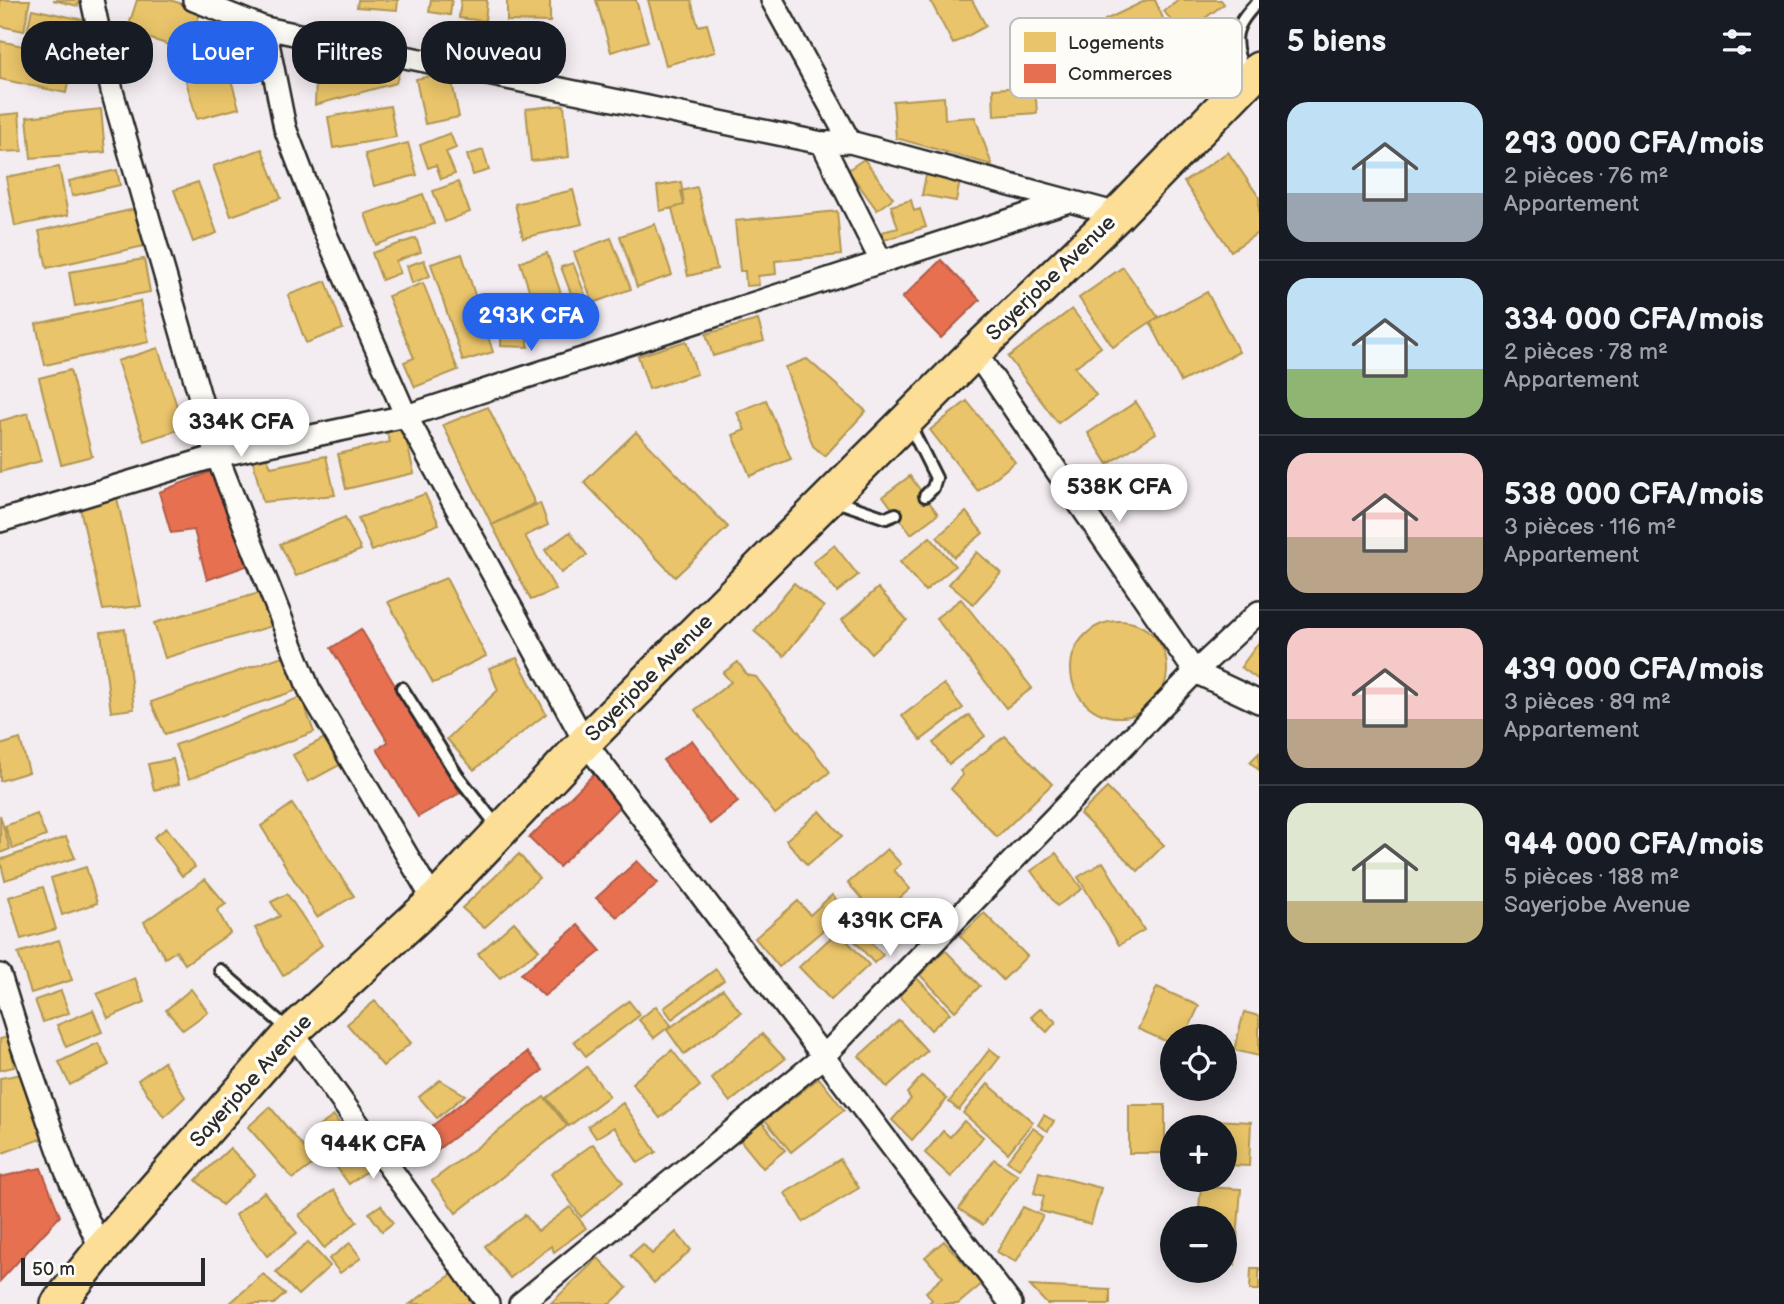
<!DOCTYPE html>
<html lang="fr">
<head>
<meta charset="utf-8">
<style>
	:root { --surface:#171b24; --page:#242831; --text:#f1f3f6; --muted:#9ea1a6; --line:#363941; --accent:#2563eb }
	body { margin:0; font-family:"Balsamiq Sans",sans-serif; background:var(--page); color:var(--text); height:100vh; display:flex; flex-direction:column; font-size:26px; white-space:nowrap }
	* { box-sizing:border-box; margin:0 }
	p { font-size:23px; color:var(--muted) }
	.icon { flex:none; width:38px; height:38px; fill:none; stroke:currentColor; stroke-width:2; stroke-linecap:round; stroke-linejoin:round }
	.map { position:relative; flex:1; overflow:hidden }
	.panel { display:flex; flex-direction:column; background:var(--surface); width:525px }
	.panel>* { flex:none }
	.banner { position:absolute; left:21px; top:21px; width:665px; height:63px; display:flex; gap:14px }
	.controls { position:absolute; left:1160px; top:1024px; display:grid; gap:14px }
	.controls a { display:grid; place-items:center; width:77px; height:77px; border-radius:50%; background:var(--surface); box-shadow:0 4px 18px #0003; font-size:35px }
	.scale { position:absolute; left:21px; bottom:18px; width:184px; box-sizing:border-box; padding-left:7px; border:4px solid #2b2b2b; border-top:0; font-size:19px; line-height:24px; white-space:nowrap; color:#2b2b2b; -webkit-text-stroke:5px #fdfcf7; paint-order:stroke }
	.price { position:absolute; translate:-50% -60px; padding:0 16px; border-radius:24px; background:#fff; color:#222; font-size:23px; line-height:46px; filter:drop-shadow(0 2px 4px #0008) }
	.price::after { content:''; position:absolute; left:50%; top:42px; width:21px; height:16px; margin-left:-10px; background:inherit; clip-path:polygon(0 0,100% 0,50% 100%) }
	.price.active { background:var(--accent); color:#fff }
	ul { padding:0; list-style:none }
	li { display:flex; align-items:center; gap:21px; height:175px; padding:0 28px }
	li+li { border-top:2px solid var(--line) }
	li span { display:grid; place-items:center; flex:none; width:196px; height:140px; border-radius:21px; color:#555 }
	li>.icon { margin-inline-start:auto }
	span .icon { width:84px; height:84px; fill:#fffc; stroke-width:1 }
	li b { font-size:30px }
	h2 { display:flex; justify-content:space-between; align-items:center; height:84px; padding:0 28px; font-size:30px }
	.pill { padding:0 24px; border-radius:28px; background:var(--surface); box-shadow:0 4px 18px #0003; font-size:24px; line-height:63px }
	.pill.active { background:var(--accent); color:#fff }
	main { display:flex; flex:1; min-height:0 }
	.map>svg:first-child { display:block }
	.homes { fill:#e9c46a; stroke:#b09657; stroke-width:2 }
	.shops { fill:#e76f51; stroke:#af5b46; stroke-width:2 }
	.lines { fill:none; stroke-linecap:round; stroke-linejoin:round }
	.service-casing { stroke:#2b2b2b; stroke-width:16 }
	.minor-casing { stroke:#2b2b2b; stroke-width:26 }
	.primary-casing { stroke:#2b2b2b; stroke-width:38 }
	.service { stroke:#fdfcf7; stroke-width:10 }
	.minor { stroke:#fdfcf7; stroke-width:21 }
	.primary { stroke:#fcde96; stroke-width:33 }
	.labels { text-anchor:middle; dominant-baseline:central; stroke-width:7; stroke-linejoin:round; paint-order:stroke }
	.street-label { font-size:21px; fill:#2b2b2b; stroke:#fdfcf7 }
	.key { fill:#fdfcf7; stroke:#bebdba; stroke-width:2 }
	.key-label { font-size:19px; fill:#2b2b2b }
</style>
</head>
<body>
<main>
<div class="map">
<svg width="1259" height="1304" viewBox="0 0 1259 1304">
	<rect width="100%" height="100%" fill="#f3ecf0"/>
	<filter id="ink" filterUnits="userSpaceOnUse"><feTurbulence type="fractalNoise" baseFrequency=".0143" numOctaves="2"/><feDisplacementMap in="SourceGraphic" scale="14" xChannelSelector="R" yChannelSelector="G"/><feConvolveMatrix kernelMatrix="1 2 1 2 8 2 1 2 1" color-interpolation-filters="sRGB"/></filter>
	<g filter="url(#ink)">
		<path class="homes" d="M0 0H30L24 31 0 26Z
			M53 0H79L78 6Z
			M137 0H170L201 10 187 51 127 31Z
			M358 0H398L397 10 357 7Z
			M431 0H452L450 15 429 12Z
			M461 0H487L485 21 459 18Z
			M507 0H550V22L507 21Z
			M596 0H636L648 41 611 52Z
			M648 0H691L698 26 707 24 715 52 666 65Z
			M930 0H972L986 26 953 44Z
			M1147 0H1155L1166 25 1118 48 1105 20Z
			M1179 0H1221L1224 4 1182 35 1164 11Z
			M32 9 84 20 76 56 24 45Z
			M207 30 234 40 230 51 203 40Z
			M261 39 265 55 240 61 236 46Z
			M0 41 73 57 66 93 0 79Z
			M317 56 403 60 396 83 315 105Z
			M226 62 239 108 197 119 184 74Z
			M450 72 459 117 425 124 416 79Z
			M1035 86 1037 113 994 116 993 89Z
			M944 97 945 119 975 117 992 165 896 138 893 101Z
			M564 105 569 157 531 161 526 109Z
			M390 106 396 137 333 148 328 117Z
			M101 109 105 152 31 158 27 117Z
			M19 113 22 151 0 152V115Z
			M450 133 456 148 446 152 455 174 441 179 436 165 428 168 420 145Z
			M408 143 417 175 374 186 365 154Z
			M262 149 281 198 231 216 213 166Z
			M483 150 489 170 473 175 467 155Z
			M1228 152 1259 197V232L1231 251 1184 182Z
			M864 159 893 198 877 210 848 170Z
			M59 167 68 215 15 226 6 177Z
			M117 170 120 185 72 196 69 181Z
			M926 175 960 181 956 201 922 195Z
			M198 182 217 233 193 242 174 190Z
			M458 182 470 212 445 222 433 191Z
			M681 182 684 205 660 211 657 186Z
			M697 187 717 269 688 276 672 208 684 205 681 191Z
			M573 190 582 224 523 238 515 204Z
			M423 194 434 224 376 245 365 214Z
			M911 200 914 211 920 209 926 227 884 240 882 232 898 228 891 206Z
			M135 209 144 246 47 268 39 231Z
			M837 211 841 255 775 261 776 274 758 276 759 285 746 286 745 271H740L735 221Z
			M655 224 672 275 637 287 620 236Z
			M416 238 421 252 396 261 400 273 382 280 372 253Z
			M611 238 631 289 593 303 574 252Z
			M547 253 564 302 536 311 520 262Z
			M462 254 493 352 463 361 431 264Z
			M144 259 150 292 75 306 69 272Z
			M424 260 430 276 412 283 407 266Z
			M573 263 593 315 543 333 538 318 575 304 561 267Z
			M1123 267 1158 317 1113 347 1079 298Z
			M326 281 343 329 306 343 288 295Z
			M423 283 458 370 415 387 404 362 414 358 388 296Z
			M1207 292 1239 352 1181 382 1150 322Z
			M140 301 149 342 45 365 36 324Z
			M1072 309 1101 347 1075 367 1096 395 1058 423 1008 357Z
			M501 315H528V347L501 346Z
			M758 320 764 341 713 356 706 334Z
			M686 341 697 374 649 389 638 356Z
			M158 348 184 428 144 441 117 361Z
			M807 359 866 411 825 456 813 446 785 367Z
			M70 370 92 456 61 464 39 378Z
			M766 400 791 459 750 476 733 435 745 430 737 412Z
			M967 401 1015 462 978 491 930 430Z
			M1136 402 1156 433 1108 464 1088 433Z
			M488 407 535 503 492 525 443 425Z
			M28 413 41 461 0 472V421Z
			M403 426 414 473 346 489 338 454 390 442 386 431Z
			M636 432 728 527 675 577 584 482Z
			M266 455 271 467 326 456 335 495 263 502 252 457Z
			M910 476 938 514 911 534 883 496Z
			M425 494 439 524 372 551 358 518Z
			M117 498 141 606 103 610 80 508Z
			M540 503 548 525 525 536 556 590 531 600 492 525Z
			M966 512 983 533 954 557 937 537Z
			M345 517 361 550 296 576 280 544Z
			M570 532 587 555 561 573 545 550Z
			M930 537 955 566 925 591 900 562Z
			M834 545 858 575 837 592 813 562Z
			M977 552 1001 573 973 604 949 584Z
			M446 578 486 656 455 671 449 677 433 683 388 602Z
			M794 583 824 607 784 656 754 631Z
			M878 588 907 620 871 653 842 620Z
			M263 592 275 625 165 658 154 623Z
			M961 599 1032 688 1006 708 936 618Z
			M1071 669a48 48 0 1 1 96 0a48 48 0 1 1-96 0Z
			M125 629 134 709 111 712 101 632Z
			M1259 642V680L1241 667Z
			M288 654 301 689 165 734 151 702Z
			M517 658 546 714 474 770 447 739 498 690 489 668Z
			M738 662 747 675 756 677 830 772 775 814 695 710 731 682 723 673Z
			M944 684 963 708 921 740 902 716Z
			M301 697 314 732 189 779 175 745Z
			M969 715 985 736 949 764 933 743Z
			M330 735 345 762 308 782 293 755Z
			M1005 736 1052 784 997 837 951 789 963 775 960 771Z
			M20 739 29 772 0 781V745Z
			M1259 753V770L1250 762Z
			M173 759 179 784 154 790 148 764Z
			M1107 788 1164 845 1138 871 1080 814Z
			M292 804 354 896 317 917 261 826Z
			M820 811 842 836 807 865 786 840Z
			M37 814 46 836 13 849 5 826Z
			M0 815 10 849 0 853Z
			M167 828 195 867 182 876 154 837Z
			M66 837 75 858 5 880 0 860Z
			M887 849 901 864 894 870 910 889 878 917 848 883Z
			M1056 853 1082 889 1057 906 1031 871Z
			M519 854 539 878 484 928 462 908Z
			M1103 862 1144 930 1119 945 1078 877Z
			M86 867 97 903 62 915 51 878Z
			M205 879 226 904 217 910 230 933 185 964 176 951 165 958 144 922Z
			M43 887 56 929 21 939 9 897Z
			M287 894 322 945 283 976 255 928 280 916 271 902Z
			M832 895 846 911 779 967 755 938 798 901 810 915Z
			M984 913 1027 956 1003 980 960 936Z
			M514 922 539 950 500 978 478 954Z
			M838 931 869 965 831 1000 799 967Z
			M861 932 883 955 874 963 853 939Z
			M59 940 72 980 31 993 18 953Z
			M945 950 980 986 955 1011 920 975Z
			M716 969 724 980 672 1019 664 1008Z
			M915 976 950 1013 931 1030 896 993Z
			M135 978 145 1002 108 1018 97 994Z
			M1157 987 1199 1006 1185 1036H1172V1044L1138 1029Z
			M191 989 208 1012 183 1030 166 1010Z
			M723 989 741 1013 684 1054 667 1030Z
			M61 991 69 1013 43 1022 35 1000Z
			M375 1001 411 1043 383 1066 347 1024Z
			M629 1001 640 1015 586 1056 574 1041Z
			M656 1006 671 1025 654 1038 639 1020Z
			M1041 1008 1056 1022 1047 1032 1031 1017Z
			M93 1010 102 1032 66 1047 57 1025Z
			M1244 1012 1259 1016V1056L1234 1050Z
			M899 1020 927 1051 887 1087 859 1056Z
			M762 1034 785 1059 730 1102 711 1078Z
			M9 1037 14 1067 0 1070V1039Z
			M98 1043 109 1065 70 1085 59 1062Z
			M990 1049 1000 1057 959 1110 949 1102Z
			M672 1050 700 1086 660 1118 632 1083Z
			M164 1062 185 1097 164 1117 138 1080Z
			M587 1067 609 1096 569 1126 547 1098Z
			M23 1074 46 1137 0 1154V1078Z
			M922 1076 947 1099 912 1140 892 1120 911 1099 907 1093Z
			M819 1078 844 1110 791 1152 765 1120Z
			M440 1080 465 1095 437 1118 419 1097Z
			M988 1084 1033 1122 1008 1153 963 1113Z
			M544 1097 567 1126 456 1213 432 1181Z
			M623 1103 656 1152 638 1163 614 1127 596 1138 588 1126Z
			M1129 1105H1165V1153H1129Z
			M270 1107 316 1162 293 1179 248 1127Z
			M1044 1115 1054 1121 1048 1131 1038 1125Z
			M334 1116 371 1168 349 1184 311 1132Z
			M1214 1120 1251 1122 1249 1166 1225 1165V1127H1213Z
			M964 1121 983 1137 951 1177 925 1153 943 1131 950 1137Z
			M762 1122 785 1150 763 1168 740 1140Z
			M1033 1128 1044 1136 1019 1169 1007 1161Z
			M593 1144 623 1182 581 1217 551 1174Z
			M230 1148 255 1174 222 1205 196 1180Z
			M840 1159 859 1188 803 1222 785 1193Z
			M994 1159 1018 1175 983 1225 959 1209Z
			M1039 1172 1101 1188 1091 1224 1040 1211 1044 1196 1034 1193Z
			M1201 1187 1241 1189 1235 1265 1225 1264V1218H1198Z
			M334 1190 357 1222 324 1248 299 1215Z
			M264 1192 297 1233 267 1256 235 1215Z
			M381 1205 393 1223 382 1231 369 1213Z
			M570 1207 586 1228 554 1252 551 1246 510 1278 485 1246 525 1215 538 1231Z
			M1023 1207 1043 1216 1016 1262 997 1252Z
			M676 1232 691 1250 654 1283 630 1255 643 1244 652 1254Z
			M944 1241 982 1284 958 1304H928L932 1300 926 1292 943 1277 925 1257Z
			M308 1242 330 1266 298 1295 276 1272Z
			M350 1243 361 1258 340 1273 329 1259Z
			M598 1258 627 1288 610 1304H550Z
			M461 1268 482 1304H410Z
			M1251 1268H1259V1290H1250Z
			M263 1274 285 1294 274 1304H229Z
			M1030 1286 1110 1290V1304H1047Z"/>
		<path class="shops" d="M941 260 980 300 941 338 902 298Z
			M220 468 252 564 207 580 194 530 171 533 159 492Z
			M361 629 460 793 418 817 377 749 388 742 331 648Z
			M692 740 738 802 710 824 663 760Z
			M600 768 628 798 559 867 529 838Z
			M637 861 658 883 617 917 596 898Z
			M578 925 601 951 544 996 521 974Z
			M527 1052 543 1070 429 1156 418 1137Z
			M41 1168 60 1216 0 1281V1177Z"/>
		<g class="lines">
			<defs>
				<path id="service" d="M1245 75C1231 40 1232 27 1259 1
					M908 422 936 478 933 488 925 496
					M833 500 886 518 896 514
					M402 688 457 775 498 827
					M220 970 289 1030"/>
				<path id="minor" d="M92 0 112 91 217 456 309 689 434 901
					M194 0 265 28 285 128 324 230 406 416 585 742 1011 1304
					M772 0 850 142
					M265 28 822 143 850 142 1118 214
					M822 143 881 261
					M975 352 1195 672 1259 702
					M0 521 217 456 406 416 1069 201
					M0 975 20 1040 66 1171 101 1250
					M292 1032 488 1304
					M520 1304 824 1056 1195 672 1259 612"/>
				<path id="primary" d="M58 1304 101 1250 292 1032 434 901 585 742 975 352 1118 214 1259 69"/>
			</defs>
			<use href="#service" class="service-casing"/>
			<use href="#minor" class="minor-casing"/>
			<use href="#primary" class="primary-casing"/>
			<use href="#service" class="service"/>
			<use href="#minor" class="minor"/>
			<use href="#primary" class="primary"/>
		</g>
	</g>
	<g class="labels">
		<g class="street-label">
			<text transform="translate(1051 278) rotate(-44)">Sayerjobe Avenue</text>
			<text transform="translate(649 678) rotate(-45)">Sayerjobe Avenue</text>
			<text transform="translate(251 1081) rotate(-48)">Sayerjobe Avenue</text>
		</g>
	</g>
	<rect x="1010" y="18" width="232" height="80" rx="10" class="key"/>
	<rect x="1024" y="32" width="32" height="20" fill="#e9c46a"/>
	<rect x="1024" y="64" width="32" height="19" fill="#e76f51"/>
	<g class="key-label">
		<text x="1068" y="49">Logements</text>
		<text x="1068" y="80">Commerces</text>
	</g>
</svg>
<div class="controls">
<a><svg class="icon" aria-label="locate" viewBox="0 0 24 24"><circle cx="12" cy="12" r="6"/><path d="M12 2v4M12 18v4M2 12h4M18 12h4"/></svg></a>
<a>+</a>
<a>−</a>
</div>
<div class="scale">50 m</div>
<b class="price active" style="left:531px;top:353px">293K CFA</b>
<b class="price" style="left:241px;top:459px">334K CFA</b>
<b class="price" style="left:1119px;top:524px">538K CFA</b>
<b class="price" style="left:890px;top:958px">439K CFA</b>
<b class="price" style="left:373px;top:1181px">944K CFA</b>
<div class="banner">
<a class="pill">Acheter</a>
<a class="pill active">Louer</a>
<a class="pill">Filtres</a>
<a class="pill">Nouveau</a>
</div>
</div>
<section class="panel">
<h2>5 biens<svg class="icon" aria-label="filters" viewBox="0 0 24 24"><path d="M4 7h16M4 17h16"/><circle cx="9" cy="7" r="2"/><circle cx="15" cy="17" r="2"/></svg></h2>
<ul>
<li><span style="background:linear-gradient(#bfe0f5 65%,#9aa5b1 0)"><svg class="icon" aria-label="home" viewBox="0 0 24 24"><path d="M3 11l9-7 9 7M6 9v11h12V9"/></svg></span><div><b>293 000 CFA/mois</b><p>2 pièces · 76 m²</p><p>Appartement</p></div></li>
<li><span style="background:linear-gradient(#bfe0f5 65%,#8fb573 0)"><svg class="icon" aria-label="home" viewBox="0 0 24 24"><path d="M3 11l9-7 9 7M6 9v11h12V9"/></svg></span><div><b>334 000 CFA/mois</b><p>2 pièces · 78 m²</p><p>Appartement</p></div></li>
<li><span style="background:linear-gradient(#f6c9c9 60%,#b9a48a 0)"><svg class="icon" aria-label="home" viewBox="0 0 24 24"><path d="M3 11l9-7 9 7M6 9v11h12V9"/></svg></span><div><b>538 000 CFA/mois</b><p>3 pièces · 116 m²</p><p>Appartement</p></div></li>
<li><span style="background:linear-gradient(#f6c9c9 65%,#b9a48a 0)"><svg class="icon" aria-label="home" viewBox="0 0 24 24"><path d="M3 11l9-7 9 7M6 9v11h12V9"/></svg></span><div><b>439 000 CFA/mois</b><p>3 pièces · 89 m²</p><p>Appartement</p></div></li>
<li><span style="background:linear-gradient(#dfe7d0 70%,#c2b280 0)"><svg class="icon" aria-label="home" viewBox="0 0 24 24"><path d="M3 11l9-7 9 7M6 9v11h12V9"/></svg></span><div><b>944 000 CFA/mois</b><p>5 pièces · 188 m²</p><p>Sayerjobe Avenue</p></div></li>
</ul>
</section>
</main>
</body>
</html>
